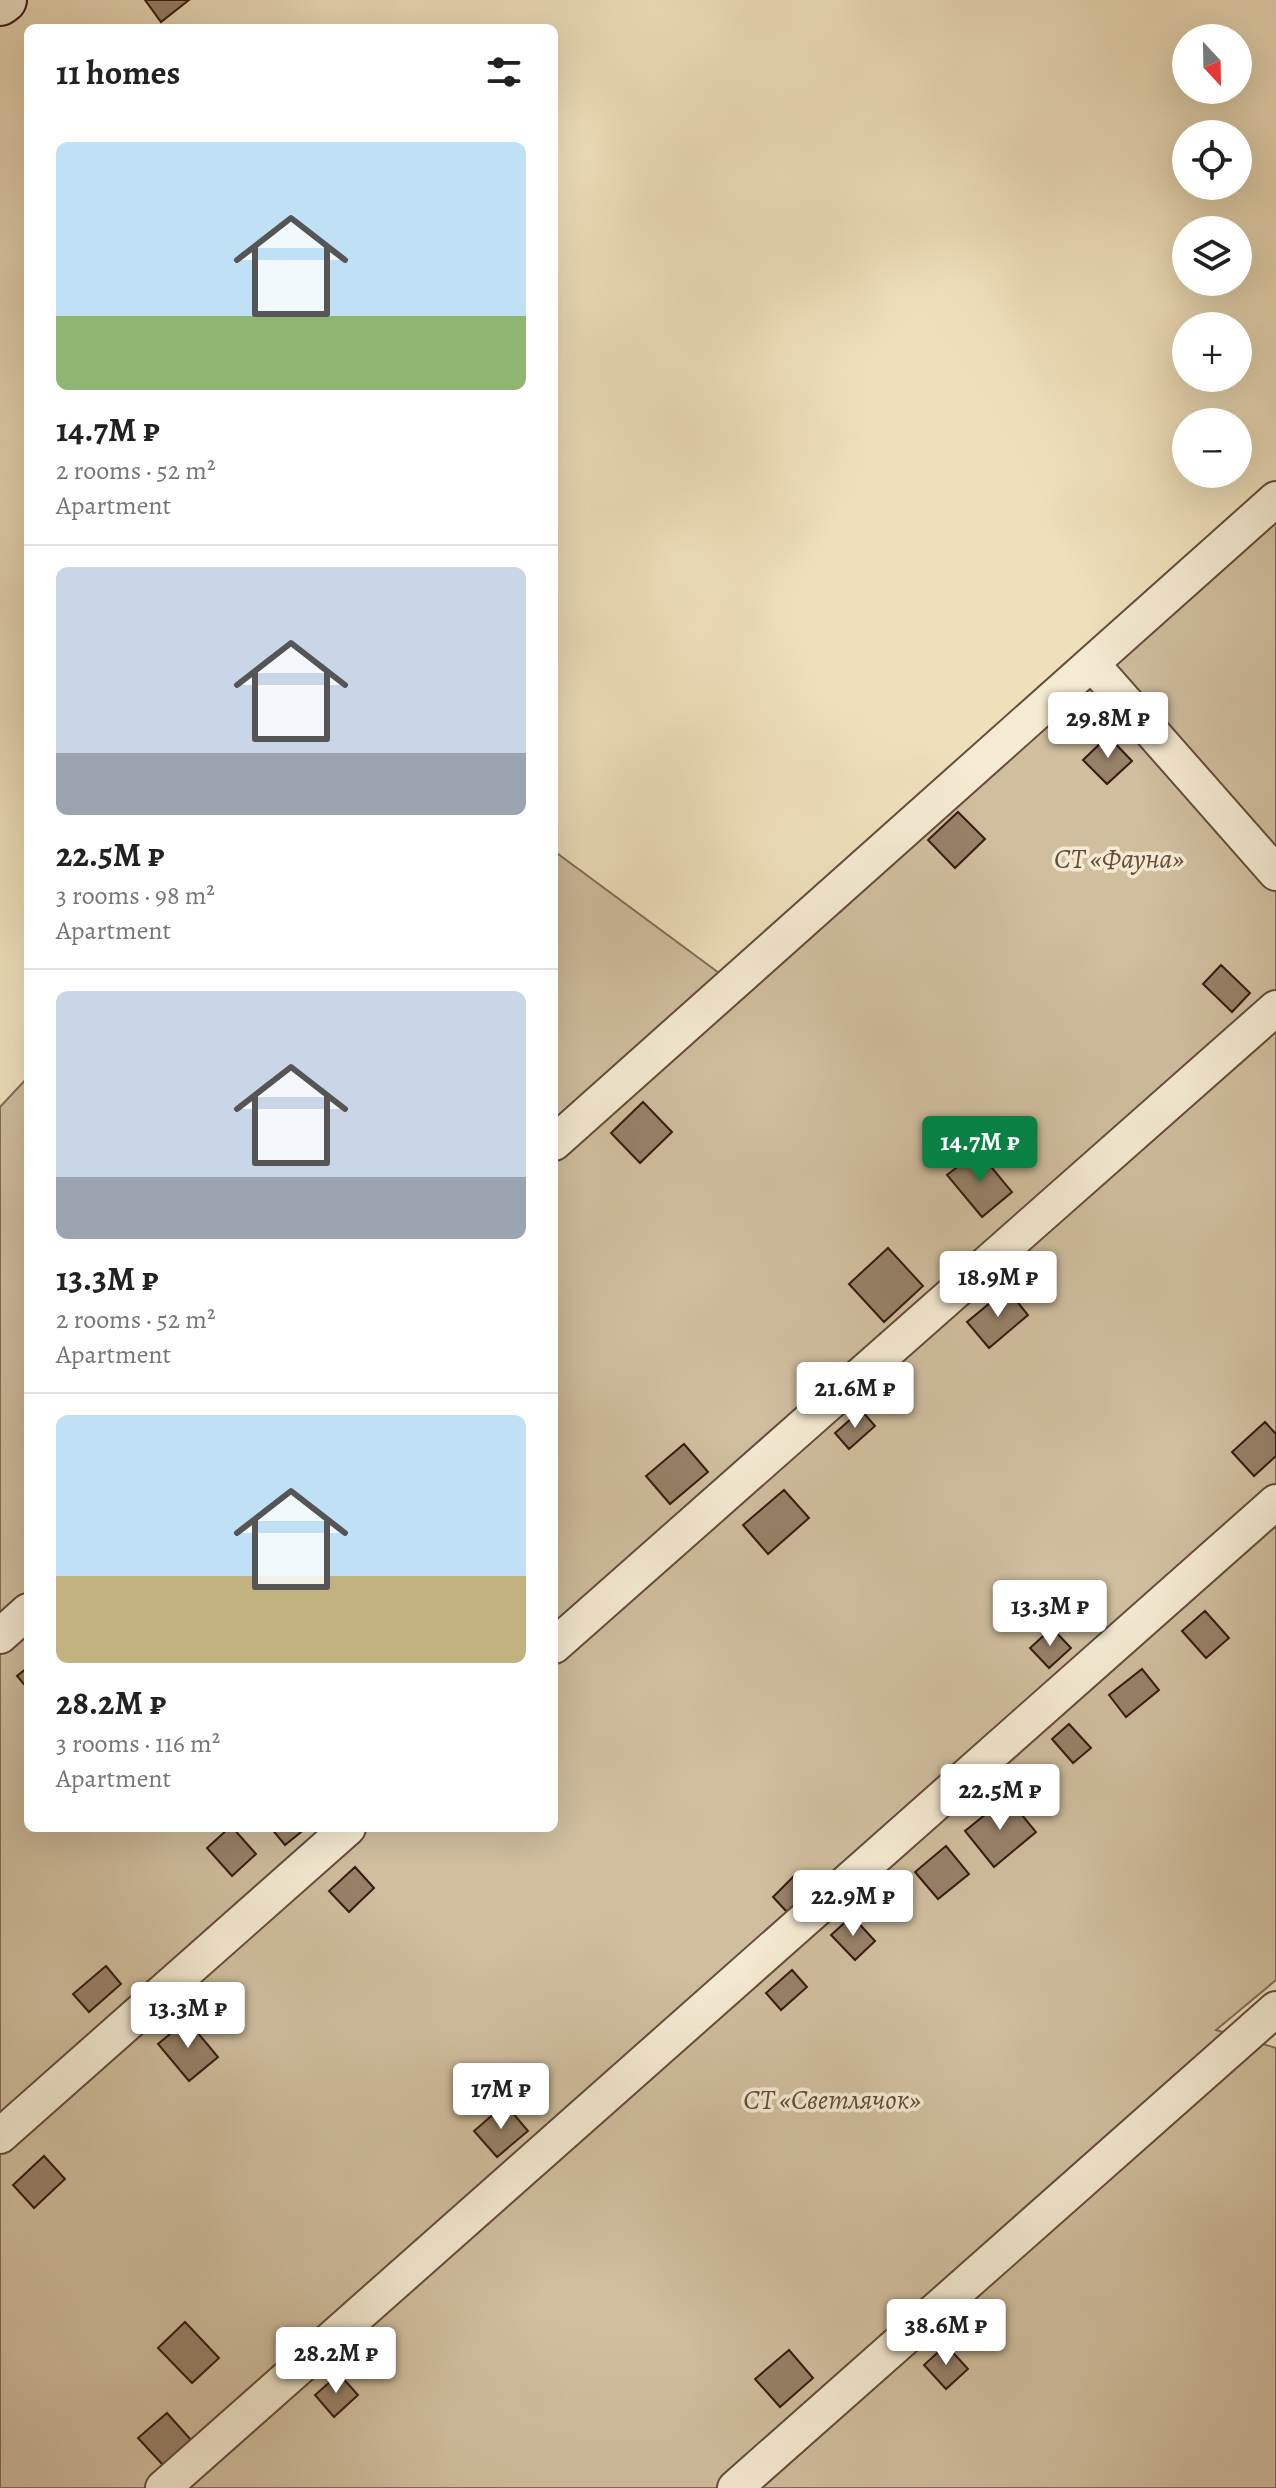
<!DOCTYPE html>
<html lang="en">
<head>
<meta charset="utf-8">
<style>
	:root { --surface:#fff; --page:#f2f2f2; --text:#222; --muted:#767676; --line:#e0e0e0; --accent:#0b8043 }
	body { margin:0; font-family:Alegreya,serif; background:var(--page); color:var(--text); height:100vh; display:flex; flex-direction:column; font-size:30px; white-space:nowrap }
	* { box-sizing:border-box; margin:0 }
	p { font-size:26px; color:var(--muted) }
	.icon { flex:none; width:44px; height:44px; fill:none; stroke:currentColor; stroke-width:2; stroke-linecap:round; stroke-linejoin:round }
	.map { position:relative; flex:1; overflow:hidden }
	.sheet { position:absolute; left:24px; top:24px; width:534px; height:1808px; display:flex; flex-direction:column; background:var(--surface); border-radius:12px; box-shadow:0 8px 32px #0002 }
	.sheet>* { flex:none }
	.needle { width:52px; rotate:158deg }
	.buttons { position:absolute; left:1172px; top:24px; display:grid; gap:16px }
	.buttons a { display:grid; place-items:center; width:80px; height:80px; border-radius:50%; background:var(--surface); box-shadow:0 8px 32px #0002; font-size:40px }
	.price { position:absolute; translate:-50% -68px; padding:0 18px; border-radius:8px; background:#fff; color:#222; font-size:26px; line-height:52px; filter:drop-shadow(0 2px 4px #0008) }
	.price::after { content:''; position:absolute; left:50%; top:48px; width:24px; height:18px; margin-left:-12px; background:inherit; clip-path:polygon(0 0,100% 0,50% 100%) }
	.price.active { background:var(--accent); color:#fff }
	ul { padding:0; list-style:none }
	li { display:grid; align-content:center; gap:16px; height:424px; padding:0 32px }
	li+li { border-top:2px solid var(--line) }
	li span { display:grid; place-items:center; height:248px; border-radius:12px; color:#555 }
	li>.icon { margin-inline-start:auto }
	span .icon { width:144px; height:144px; fill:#fffc; stroke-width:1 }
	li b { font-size:34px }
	h2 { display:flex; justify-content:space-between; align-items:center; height:96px; padding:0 32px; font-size:34px }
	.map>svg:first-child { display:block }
	.green { fill:#d0be9f; stroke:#846c58; stroke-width:2 }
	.building { fill:#978169; stroke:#371a10; stroke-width:2 }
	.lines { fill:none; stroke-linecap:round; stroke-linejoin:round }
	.street-casing { stroke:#654c3b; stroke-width:38 }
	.secondary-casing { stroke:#371a10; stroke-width:48 }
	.street { stroke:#f5ebd3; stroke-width:34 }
	.secondary { stroke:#f5ebd3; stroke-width:44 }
	.labels { text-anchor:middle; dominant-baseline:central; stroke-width:7; stroke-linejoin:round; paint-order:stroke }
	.park-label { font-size:28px; font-style:italic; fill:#654b3b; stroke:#f5ebd3 }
</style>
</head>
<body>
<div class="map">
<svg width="1276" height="2488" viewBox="0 0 1276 2488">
	<rect width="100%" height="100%" fill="#efe0bc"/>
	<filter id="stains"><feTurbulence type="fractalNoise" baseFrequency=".0025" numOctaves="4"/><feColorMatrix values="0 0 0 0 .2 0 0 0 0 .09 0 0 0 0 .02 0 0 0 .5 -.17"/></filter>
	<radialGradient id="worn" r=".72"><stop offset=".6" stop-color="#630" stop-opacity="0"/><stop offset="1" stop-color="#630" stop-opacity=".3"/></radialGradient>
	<path class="green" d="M1276 517V1980L1216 2030 1276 2048V2488H0V1107L28 1077V1828H554V851L738 987Z"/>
	<path class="building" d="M145 0H189L161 22Z
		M1108 736 1132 761 1107 784 1083 760Z
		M958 812 985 839 955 868 928 840Z
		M1221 965 1250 993 1232 1012 1203 984Z
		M643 1102 672 1132 640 1163 611 1133Z
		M978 1151 1012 1192 982 1217 947 1175Z
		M888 1248 923 1286 884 1322 849 1284Z
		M1007 1289 1028 1315 989 1348 967 1322Z
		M861 1410 875 1426 849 1449 835 1433Z
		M1265 1422 1276 1434V1456L1254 1476 1232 1452Z
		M684 1444 708 1472 670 1504 646 1476Z
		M784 1490 809 1518 768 1554 743 1525Z
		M1205 1611 1229 1638 1206 1658 1182 1631Z
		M1052 1628 1071 1648 1049 1668 1030 1648Z
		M28 1667V1689L17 1676Z
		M1142 1669 1159 1690 1126 1717 1109 1695Z
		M1069 1724 1091 1748 1073 1763 1052 1739Z
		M1007 1797 1036 1832 994 1867 965 1831Z
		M229 1828H233L256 1854 232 1876 207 1848Z
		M271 1828H306L285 1845Z
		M946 1846 969 1874 938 1899 915 1872Z
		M355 1867 374 1888 349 1912 329 1891Z
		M795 1875 810 1891 787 1912 773 1897Z
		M852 1916 875 1941 855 1960 831 1935Z
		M106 1966 121 1984 89 2012 73 1994Z
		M792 1970 807 1987 781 2010 766 1993Z
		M187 2020 218 2057 189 2081 158 2044Z
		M505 2104 528 2131 497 2157 474 2131Z
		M44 2156 65 2179 34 2208 13 2185Z
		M185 2322 219 2358 192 2383 158 2348Z
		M946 2345 968 2369 946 2389 924 2365Z
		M789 2350 813 2378 780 2407 755 2379Z
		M339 2374 358 2395 334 2417 315 2395Z
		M167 2413 191 2440 163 2465 138 2438Z"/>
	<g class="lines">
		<defs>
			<path id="street" d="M1092 664 1276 873
				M554 1143 1276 499
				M0 1636 28 1611
				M554 1646 1276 1008
				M0 2136 348 1828
				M163 2488 1276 1502
				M735 2488 1276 2009"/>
			<path id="secondary" d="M0 3 4 0"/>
		</defs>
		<use href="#street" class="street-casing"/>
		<use href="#secondary" class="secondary-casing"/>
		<use href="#street" class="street"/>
		<use href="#secondary" class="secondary"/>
	</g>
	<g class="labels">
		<g class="park-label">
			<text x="1119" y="859">СТ «Фауна»</text>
			<text x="832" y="2100">СТ «Светлячок»</text>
		</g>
	</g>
	<rect width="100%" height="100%" filter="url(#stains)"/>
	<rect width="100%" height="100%" fill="url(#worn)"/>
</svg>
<div class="buttons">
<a><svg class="needle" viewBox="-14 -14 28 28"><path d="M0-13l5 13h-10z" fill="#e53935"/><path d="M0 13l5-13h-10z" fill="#767676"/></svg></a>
<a><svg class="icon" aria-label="locate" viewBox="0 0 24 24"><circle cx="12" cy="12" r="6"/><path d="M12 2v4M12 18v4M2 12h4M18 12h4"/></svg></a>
<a><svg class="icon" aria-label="layers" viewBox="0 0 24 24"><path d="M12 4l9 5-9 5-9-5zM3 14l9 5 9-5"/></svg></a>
<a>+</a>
<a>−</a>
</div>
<b class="price" style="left:1108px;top:760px">29.8M ₽</b>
<b class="price active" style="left:980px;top:1184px">14.7M ₽</b>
<b class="price" style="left:998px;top:1319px">18.9M ₽</b>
<b class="price" style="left:855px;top:1430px">21.6M ₽</b>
<b class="price" style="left:1050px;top:1648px">13.3M ₽</b>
<b class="price" style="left:1000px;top:1832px">22.5M ₽</b>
<b class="price" style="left:853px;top:1938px">22.9M ₽</b>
<b class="price" style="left:188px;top:2050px">13.3M ₽</b>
<b class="price" style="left:501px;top:2131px">17M ₽</b>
<b class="price" style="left:946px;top:2367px">38.6M ₽</b>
<b class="price" style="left:336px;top:2395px">28.2M ₽</b>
<section class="sheet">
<h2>11 homes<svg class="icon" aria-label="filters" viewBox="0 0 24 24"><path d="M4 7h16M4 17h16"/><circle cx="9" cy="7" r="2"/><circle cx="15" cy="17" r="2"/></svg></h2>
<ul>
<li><span style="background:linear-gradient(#bfe0f5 70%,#8fb573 0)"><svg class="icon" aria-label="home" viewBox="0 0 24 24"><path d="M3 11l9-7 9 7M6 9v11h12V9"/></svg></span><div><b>14.7M ₽</b><p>2 rooms · 52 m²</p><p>Apartment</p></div></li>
<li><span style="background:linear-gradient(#c9d6e8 75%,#9aa5b1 0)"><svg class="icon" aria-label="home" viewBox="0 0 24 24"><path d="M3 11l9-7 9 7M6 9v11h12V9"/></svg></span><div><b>22.5M ₽</b><p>3 rooms · 98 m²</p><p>Apartment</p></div></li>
<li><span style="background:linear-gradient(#c9d6e8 75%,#9aa5b1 0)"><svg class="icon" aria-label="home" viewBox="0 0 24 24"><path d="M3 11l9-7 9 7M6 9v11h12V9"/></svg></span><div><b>13.3M ₽</b><p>2 rooms · 52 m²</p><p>Apartment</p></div></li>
<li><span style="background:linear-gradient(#bfe0f5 65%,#c2b280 0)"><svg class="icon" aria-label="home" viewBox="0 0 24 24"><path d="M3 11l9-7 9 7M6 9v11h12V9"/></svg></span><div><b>28.2M ₽</b><p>3 rooms · 116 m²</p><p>Apartment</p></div></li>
</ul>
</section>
</div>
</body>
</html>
